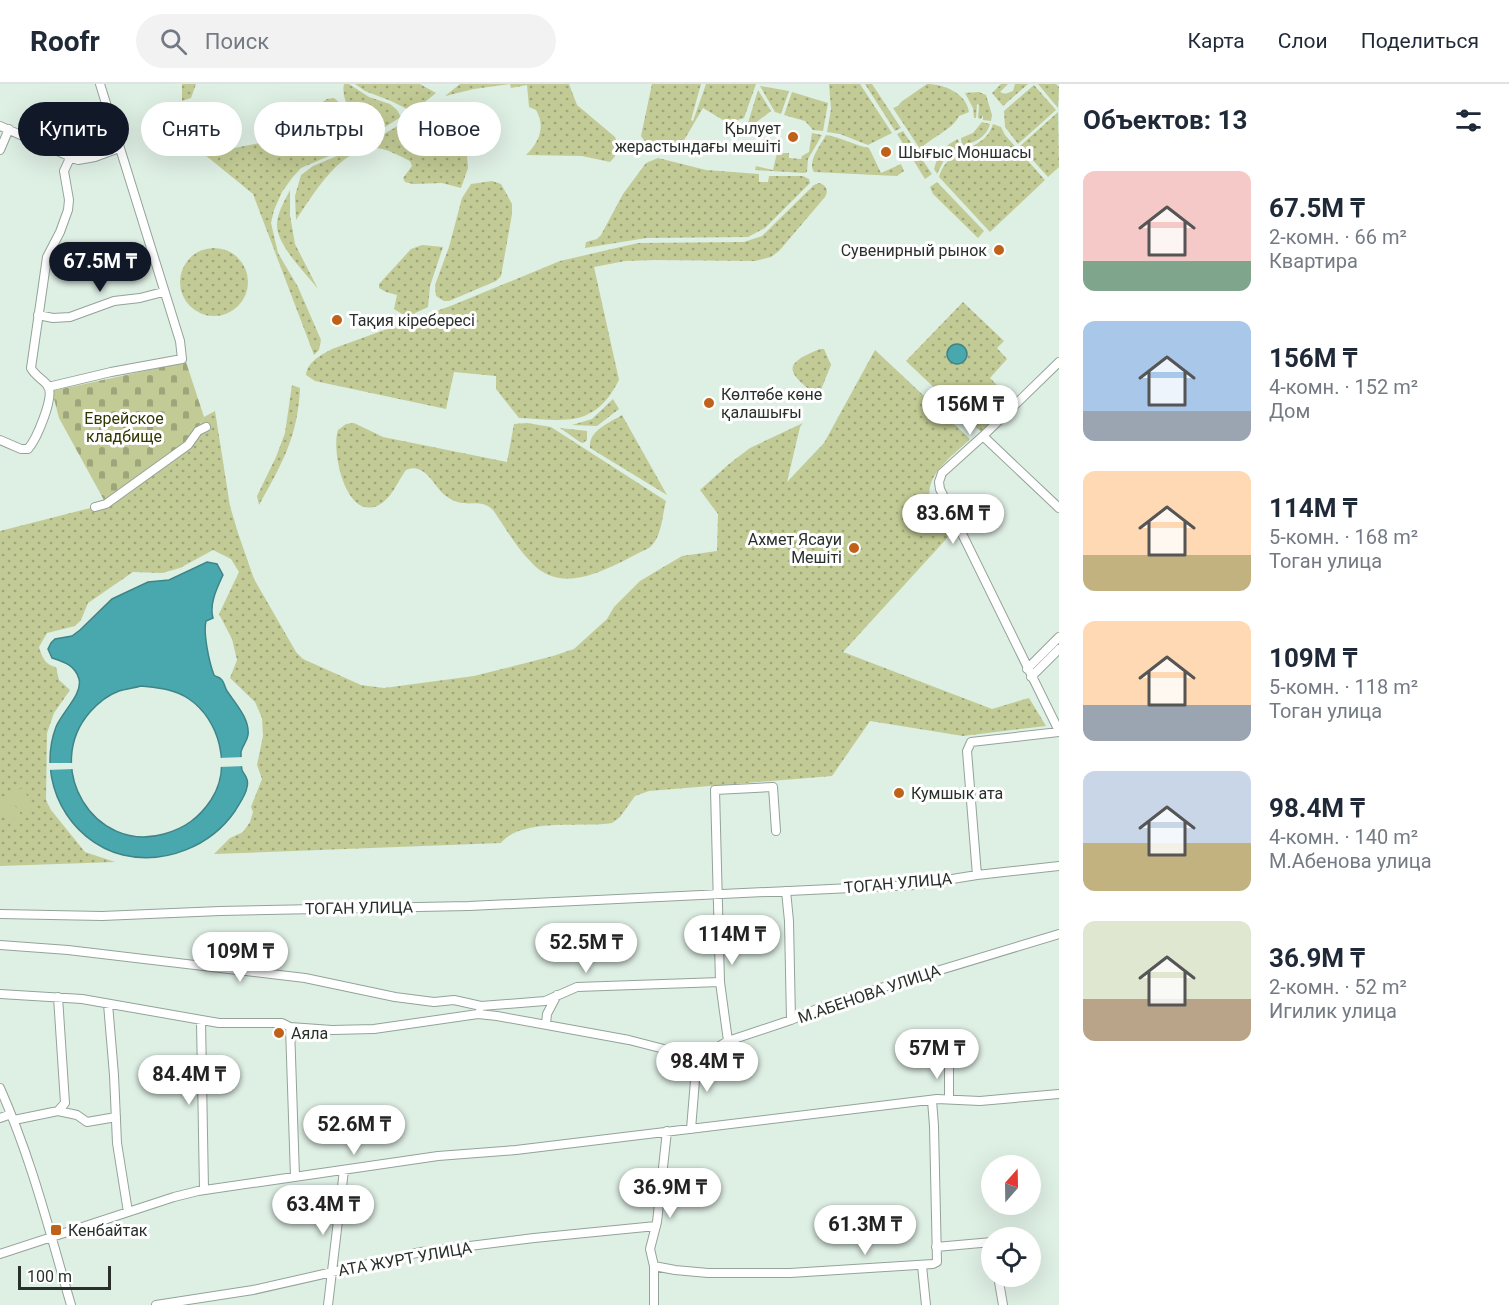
<!DOCTYPE html>
<html lang="ru">
<head>
<meta charset="utf-8">
<style>
	:root { --surface:#fff; --page:#f2f2f3; --text:#1f2937; --muted:#747a83; --line:#e0e1e3; --accent:#111827 }
	body { margin:0; font-family:Roboto,sans-serif; background:var(--page); color:var(--text); height:100vh; display:flex; flex-direction:column; font-size:22px; white-space:nowrap }
	* { box-sizing:border-box; margin:0 }
	p { font-size:20px; color:var(--muted) }
	.icon { flex:none; width:33px; height:33px; fill:none; stroke:currentColor; stroke-width:2; stroke-linecap:round; stroke-linejoin:round }
	.map { position:relative; flex:1; overflow:hidden }
	.panel { display:flex; flex-direction:column; background:var(--surface); width:450px }
	.panel>* { flex:none }
	.hud { position:absolute; left:18px; top:18px; width:570px; height:54px; display:flex; gap:12px }
	.needle { width:39px; rotate:20deg }
	.controls { position:absolute; left:981px; top:1071px; display:grid; gap:12px }
	.controls a { display:grid; place-items:center; width:60px; height:60px; border-radius:50%; background:var(--surface); box-shadow:0 6px 24px #0002; font-size:30px }
	.scale { position:absolute; left:18px; bottom:15px; width:93px; box-sizing:border-box; padding-left:6px; border:3px solid #29302c; border-top:0; font-size:16px; line-height:21px; white-space:nowrap; color:#29302c; -webkit-text-stroke:4px #fff; paint-order:stroke }
	.price { position:absolute; translate:-50% -51px; padding:0 14px; border-radius:21px; background:#fff; color:#222; font-size:20px; line-height:39px; filter:drop-shadow(0 2px 3px #0008) }
	.price::after { content:''; position:absolute; left:50%; top:36px; width:18px; height:14px; margin-left:-9px; background:inherit; clip-path:polygon(0 0,100% 0,50% 100%) }
	.price.selected { background:var(--accent); color:#fff }
	ul { padding:0; list-style:none }
	li { display:flex; align-items:center; gap:18px; height:150px; padding:0 24px }
	li span { display:grid; place-items:center; flex:none; width:168px; height:120px; border-radius:12px; color:#555 }
	li>.icon { margin-inline-start:auto }
	span .icon { width:72px; height:72px; fill:#fffc; stroke-width:1 }
	li b { font-size:26px }
	h2 { display:flex; justify-content:space-between; align-items:center; height:72px; padding:0 24px; font-size:26px }
	.tag { padding:0 21px; border-radius:27px; background:var(--surface); box-shadow:0 6px 24px #0002; font-size:21px; line-height:54px }
	.tag.selected { background:var(--accent); color:#fff }
	header { display:flex; align-items:center; gap:36px; box-sizing:border-box; height:84px; padding:0 30px; background:var(--surface); border-bottom:2px solid var(--line) }
	header strong { font-size:28px }
	nav { display:flex; gap:33px; margin-inline-start:auto; font-size:21px }
	.search { width:420px; height:54px; background:var(--page); display:flex; align-items:center; gap:15px; box-sizing:border-box; padding:0 21px; border-radius:33px; color:var(--muted); font-size:22px }
	main { display:flex; flex:1; min-height:0 }
	.map>svg:first-child { display:block }
	.green { fill:url(#green-dots) }
	.cemetery { fill:url(#cemetery-stones) }
	.pitch { fill:#c2cb95 }
	.water { fill:#49a8ae; stroke:#3f8487; stroke-width:1.5; fill-rule:evenodd }
	.pier { fill:#deefe4 }
	.lines { fill:none; stroke-linecap:round; stroke-linejoin:round }
	.minor-casing { stroke:#94a399; stroke-width:10 }
	.minor { stroke:#fff; stroke-width:8 }
	.poi-dot { fill:#c06119; stroke:#fff; stroke-width:2 }
	.labels { text-anchor:middle; dominant-baseline:central; stroke-width:6; stroke-linejoin:round; paint-order:stroke }
	.poi-label { font-size:16px; fill:#29302c; stroke:#fff; text-anchor:start }
	.park-label { font-size:16px; fill:#323702; stroke:#fff }
	.street-label { font-size:16px; fill:#29302c; stroke:#fff }
</style>
</head>
<body>
<header>
<strong>Roofr</strong>
<div class="search"><svg class="icon" aria-label="search" viewBox="0 0 24 24"><circle cx="10" cy="10" r="6"/><path d="M15 15l6 6"/></svg>Поиск</div>
<nav><a>Карта</a><a>Слои</a><a>Поделиться</a></nav>
</header>
<main>
<div class="map">
<svg width="1059" height="1221" viewBox="0 0 1059 1221">
	<defs>
		<pattern id="green-dots" width="8" height="8" patternUnits="userSpaceOnUse" patternTransform="scale(1.5)"><rect width="8" height="8" fill="#c2cb95"/><path d="M2 2h.1M6 6h.1" fill="none" stroke="#9ea57a" stroke-width="1.8" stroke-linecap="round"/></pattern>
		<pattern id="cemetery-stones" width="16" height="16" patternUnits="userSpaceOnUse" patternTransform="scale(1.5)"><rect width="16" height="16" fill="#c2cb95"/><path d="M2 7V4a2 2 0 0 1 4 0v3zM10 15v-3a2 2 0 0 1 4 0v3z" fill="#9ea57a"/></pattern>
	</defs>
	<rect width="100%" height="100%" fill="#deefe4"/>
	<path class="green" d="M182 0H196L191 14 182 17Z
		M344 0H349L369 13 390 20 397 26 401 33 361 58 351 62C366 44 339 20 344 0Z
		M355 0H420L436 9 416 25 409 26 391 17 365 7Z
		M460 0H569L577 21 615 53C619 62 618 71 610 78L582 72 526 71C539 58 546 43 536 26L529 23 527 1 511 4 510 0 474 5 445 12Z
		M652 0H701L691 36 693 37 706 0H756L744 34 728 39 703 24 680 63 670 69 649 63 641 52Z
		M829 0H860L892 49 868 61 840 50 827 48 831 25Z
		M865 0H872L901 44 895 47Z
		M927 0C944 0 966 9 969 28L959 32C952 46 932 53 920 65L893 24 898 22 901 18Z
		M1001 0H1008L1000 8 1005 10 1013 7 1015 0H1028L1003 22 992 9Z
		M1038 0H1056L1059 3 1058 24Z
		M1034 1 1056 26 1018 60 1005 43 1004 27Z
		M760 2 789 7 781 30 775 28Z
		M758 6 771 27 754 40 748 39Z
		M792 8 828 19 823 47 813 46 805 37 784 31Z
		M979 8 986 11 992 31 991 37 983 36V31L981 35 978 34 979 21 977 20 976 34H974L973 24 965 9Z
		M334 14C349 25 362 63 336 69L318 61 305 59C313 48 323 47 321 31L314 24 327 15Z
		M1058 28 1059 83 1048 93 1020 62Z
		M982 38 990 40C986 54 975 58 962 62L961 54 973 49Z
		M403 39C422 39 417 57 425 68H462L467 72 468 84 461 104 442 99 413 100 405 98 403 94 412 82 410 77C399 72 387 64 374 64 341 63 312 112 296 136L295 112 301 91 313 82 366 60Z
		M993 40 1001 43 1005 51 1045 96 990 148 939 93C951 57 983 71 993 40Z
		M903 47 932 90 925 95 897 50Z
		M812 49 822 51 808 75 807 88 804 89 755 86 756 82 773 86 777 69H789V74L801 75 802 72 809 68Z
		M826 51C841 53 853 61 869 64L881 89 901 80 904 87 897 92 814 88C807 78 820 62 826 51Z
		M183 53 234 64 260 59 306 63 321 66 329 72 301 84 292 94 282 108 274 126 271 139 278 169 298 203 321 256 319 266 314 271 253 110Z
		M958 55 960 63 944 76 937 90 934 85C938 70 945 61 958 55Z
		M658 74 706 86 759 90V98H768L769 92H803L809 95 810 99 765 144 748 153 646 154 585 164 586 158 597 155 601 151 623 110 646 79Z
		M492 97 501 100 512 120V130L501 192 496 197 449 217H444L436 212 435 201 449 163 462 114 471 100Z
		M937 98 984 147 978 154 933 110 930 103Z
		M819 99C826 101 829 106 825 113L779 167 771 173 755 177 656 176 625 177 594 183 619 296C594 345 565 336 519 334L496 305V292L454 288 446 325 315 297 306 291C307 278 321 271 332 265L453 221 560 177 638 159 744 158 762 152 814 101Z
		M290 106V131L295 160 318 205C306 189 277 162 277 141 277 129 285 116 290 106Z
		M422 161 443 163 430 202 428 223 407 233 394 225 397 211 386 208 379 204V200L411 165Z
		M180 198a34 34 0 1 1 68 0a34 34 0 1 1-68 0Z
		M963 218 1004 257 997 264 1007 275 990 294 1012 316 981 348 906 277Z
		M820 265H824L831 281 818 313C790 289 778 282 820 265Z
		M875 266 970 355C955 370 925 390 930 414 933 427 943 441 949 452L843 568 992 625 1029 614 1046 642 963 652 870 637 832 692 649 707 635 712 620 733 612 739C582 744 522 733 501 759L214 770 230 754 243 748 250 738 253 728 251 723 262 695 257 681 263 652 262 634 255 618 230 594 237 576 232 555 219 530 239 488 231 475 213 466 180 484 162 489 133 488 88 519 81 536 75 542 47 549 39 563C42 573 45 581 56 583L59 596 70 606 54 629 47 649 46 716 51 726 85 768 115 778 0 782V447L106 420 188 361 204 333 215 327 230 422 238 449 254 495 296 568 303 575 361 601 384 604 474 592 553 572 574 565 607 535 614 523 640 497 682 472 717 467 718 430 700 406 729 380 750 364 803 339 800 343 787 398 824 359Z
		M292 301 300 304C298 352 282 380 259 421L257 412 276 373 285 349Z
		M613 315 619 325 597 342 572 341 592 335Z
		M622 331 667 411 590 364C588 347 609 339 622 331Z
		M354 339 383 353 507 378 514 340 527 339 551 343 666 417C662 432 662 454 649 464 613 481 564 515 531 478 516 463 505 443 493 426 478 412 466 427 446 412 434 403 425 377 406 386 397 398 392 415 377 422 345 435 331 366 338 346L346 340Z
		M560 344 587 347V356L583 359 580 358Z"/>
	<path class="cemetery" d="M186 278 204 333 191 355 105 418 59 334 52 307Z"/>
	<path class="pitch" d="M22 704 36 725 25 733 11 711Z
		M8 712 23 733 11 741 0 724V717Z"/>
	<path class="water" d="M947 270a10 10 0 1 1 20 0a10 10 0 1 1-20 0Z
		M207 478 217 480 223 491C217 504 209 520 213 534L206 537C203 549 209 578 214 591 216 593 219 593 221 595 224 597 225 604 227 607 235 619 250 635 248 651 247 658 242 662 241 668 241 673 241 681 242 686 245 692 249 695 247 703 246 711 239 720 235 727 211 762 165 781 123 771 68 757 36 696 56 643 62 628 83 610 79 595 75 581 64 578 52 574L48 565 51 559 55 555 72 552 80 546 112 515 148 498 169 496ZM141 602C158 604 175 605 189 615 220 636 232 684 211 716 199 734 185 744 164 750 94 770 42 683 90 628 98 619 108 611 119 607 126 605 134 604 141 602Z"/>
	<path class="pier" d="M245 673V682L219 683 218 674Z
		M47 679H74V685L47 686Z"/>
	<g class="lines">
		<defs>
			<path id="minor" d="M0 42 78 76 95 73 119 64
				M0 66 9 45
				M38 231 53 234 70 233 114 217 140 214 163 208
				M1059 278 983 352 1059 424
				M48 303 111 288 182 275 180 257 100 0
				M983 352 942 389 939 398 940 405 1059 647
				M0 356 21 365H28C36 356 55 313 48 302 43 295 35 292 31 284L47 173 60 148 68 126 69 116 64 87 71 72
				M95 423 106 420 188 361 198 347 206 343
				M1027 585 1059 553
				M1031 593 1059 565
				M977 791 1059 782
				M786 807 789 837 791 936
				M0 830 102 832 220 827 469 822 915 801 977 791 967 667 971 658 1059 648
				M0 861 68 866 305 894 395 913 434 918 454 916 481 922
				M0 910 82 915 219 939H282L290 943 332 946 374 945 478 930 497 932 629 956 660 964 689 974 711 967 728 957 791 936 831 919 1059 850
				M108 920 114 991 117 1059 128 1128
				M480 924 481 922 545 917 577 903 720 898
				M201 937 204 1106
				M546 940 547 930 557 911
				M290 943 295 1093
				M728 957 720 898 715 706 773 703 776 747
				M949 977V1015
				M0 1004C32 1076 49 1146 71 1221
				M58 1027 77 1031 87 1038 116 1033
				M0 1034 11 1030
				M14 1036 58 1027 65 1019 58 913
				M691 1045 697 972
				M936 1163 992 1158
				M0 1170 174 1113 198 1107 438 1072 516 1066 937 1015 980 1017 1059 1010
				M654 1182 675 1186 708 1189H790L933 1180 937 1178 934 1042 932 1016
				M922 1182 926 1221
				M998 1192 1003 1221
				M156 1221 253 1206 421 1168 534 1154 656 1142
				M328 1221 344 1086
				M654 1221V1182L650 1165 657 1138 667 1047"/>
		</defs>
		<use href="#minor" class="minor-casing"/>
		<use href="#minor" class="minor"/>
	</g>
	<g class="poi-dot">
		<circle cx="793" cy="53" r="6"/>
		<circle cx="886" cy="68" r="6"/>
		<circle cx="999" cy="166" r="6"/>
		<circle cx="337" cy="236" r="6"/>
		<circle cx="709" cy="319" r="6"/>
		<circle cx="854" cy="464" r="6"/>
		<circle cx="899" cy="709" r="6"/>
		<circle cx="279" cy="949" r="6"/>
		<rect x="50" y="1140" width="12" height="12" rx="3"/>
	</g>
	<g class="labels">
		<g class="poi-label">
			<text x="781" y="44" text-anchor="end">Қылует<tspan x="781" dy="18">жерастындағы мешіті</tspan></text>
			<text x="898" y="68">Шығыс Моншасы</text>
			<text x="987" y="166" text-anchor="end">Сувенирный рынок</text>
			<text x="349" y="236">Тақия кіребересі</text>
			<text x="721" y="310">Көлтөбе көне<tspan x="721" dy="18">қалашығы</tspan></text>
			<text x="842" y="455" text-anchor="end">Ахмет Ясауи<tspan x="842" dy="18">Мешіті</tspan></text>
			<text x="911" y="709">Кумшык ата</text>
			<text x="291" y="949">Аяла</text>
			<text x="68" y="1146">Кенбайтак</text>
		</g>
		<g class="park-label">
			<text x="124" y="334">Еврейское<tspan x="124" dy="18">кладбище</tspan></text>
		</g>
		<g class="street-label">
			<text transform="translate(898 799) rotate(-5)">ТОГАН УЛИЦА</text>
			<text transform="translate(359 824) rotate(-1)">ТОГАН УЛИЦА</text>
			<text transform="translate(869 910) rotate(-19)">М.АБЕНОВА УЛИЦА</text>
			<text transform="translate(405 1175) rotate(-10)">АТА ЖУРТ УЛИЦА</text>
		</g>
	</g>
</svg>
<div class="controls">
<a><svg class="needle" viewBox="-14 -14 28 28"><path d="M0-13l5 13h-10z" fill="#e53935"/><path d="M0 13l5-13h-10z" fill="#747a83"/></svg></a>
<a><svg class="icon" aria-label="locate" viewBox="0 0 24 24"><circle cx="12" cy="12" r="6"/><path d="M12 2v4M12 18v4M2 12h4M18 12h4"/></svg></a>
</div>
<div class="scale">100 m</div>
<b class="price selected" style="left:100px;top:209px">67.5M ₸</b>
<b class="price" style="left:970px;top:352px">156M ₸</b>
<b class="price" style="left:953px;top:461px">83.6M ₸</b>
<b class="price" style="left:732px;top:882px">114M ₸</b>
<b class="price" style="left:586px;top:890px">52.5M ₸</b>
<b class="price" style="left:240px;top:899px">109M ₸</b>
<b class="price" style="left:937px;top:996px">57M ₸</b>
<b class="price" style="left:707px;top:1009px">98.4M ₸</b>
<b class="price" style="left:189px;top:1022px">84.4M ₸</b>
<b class="price" style="left:354px;top:1072px">52.6M ₸</b>
<b class="price" style="left:670px;top:1135px">36.9M ₸</b>
<b class="price" style="left:323px;top:1152px">63.4M ₸</b>
<b class="price" style="left:865px;top:1172px">61.3M ₸</b>
<div class="hud">
<a class="tag selected">Купить</a>
<a class="tag">Снять</a>
<a class="tag">Фильтры</a>
<a class="tag">Новое</a>
</div>
</div>
<section class="panel">
<h2>Объектов: 13<svg class="icon" aria-label="filters" viewBox="0 0 24 24"><path d="M4 7h16M4 17h16"/><circle cx="9" cy="7" r="2"/><circle cx="15" cy="17" r="2"/></svg></h2>
<ul>
<li><span style="background:linear-gradient(#f6c9c9 75%,#7fa58c 0)"><svg class="icon" aria-label="home" viewBox="0 0 24 24"><path d="M3 11l9-7 9 7M6 9v11h12V9"/></svg></span><div><b>67.5M ₸</b><p>2-комн. · 66 m²</p><p>Квартира</p></div></li>
<li><span style="background:linear-gradient(#a9c7e8 75%,#9aa5b1 0)"><svg class="icon" aria-label="home" viewBox="0 0 24 24"><path d="M3 11l9-7 9 7M6 9v11h12V9"/></svg></span><div><b>156M ₸</b><p>4-комн. · 152 m²</p><p>Дом</p></div></li>
<li><span style="background:linear-gradient(#ffd9b3 70%,#c2b280 0)"><svg class="icon" aria-label="home" viewBox="0 0 24 24"><path d="M3 11l9-7 9 7M6 9v11h12V9"/></svg></span><div><b>114M ₸</b><p>5-комн. · 168 m²</p><p>Тоган улица</p></div></li>
<li><span style="background:linear-gradient(#ffd9b3 70%,#9aa5b1 0)"><svg class="icon" aria-label="home" viewBox="0 0 24 24"><path d="M3 11l9-7 9 7M6 9v11h12V9"/></svg></span><div><b>109M ₸</b><p>5-комн. · 118 m²</p><p>Тоган улица</p></div></li>
<li><span style="background:linear-gradient(#c9d6e8 60%,#c2b280 0)"><svg class="icon" aria-label="home" viewBox="0 0 24 24"><path d="M3 11l9-7 9 7M6 9v11h12V9"/></svg></span><div><b>98.4M ₸</b><p>4-комн. · 140 m²</p><p>М.Абенова улица</p></div></li>
<li><span style="background:linear-gradient(#dfe7d0 65%,#b9a48a 0)"><svg class="icon" aria-label="home" viewBox="0 0 24 24"><path d="M3 11l9-7 9 7M6 9v11h12V9"/></svg></span><div><b>36.9M ₸</b><p>2-комн. · 52 m²</p><p>Игилик улица</p></div></li>
</ul>
</section>
</main>
</body>
</html>
